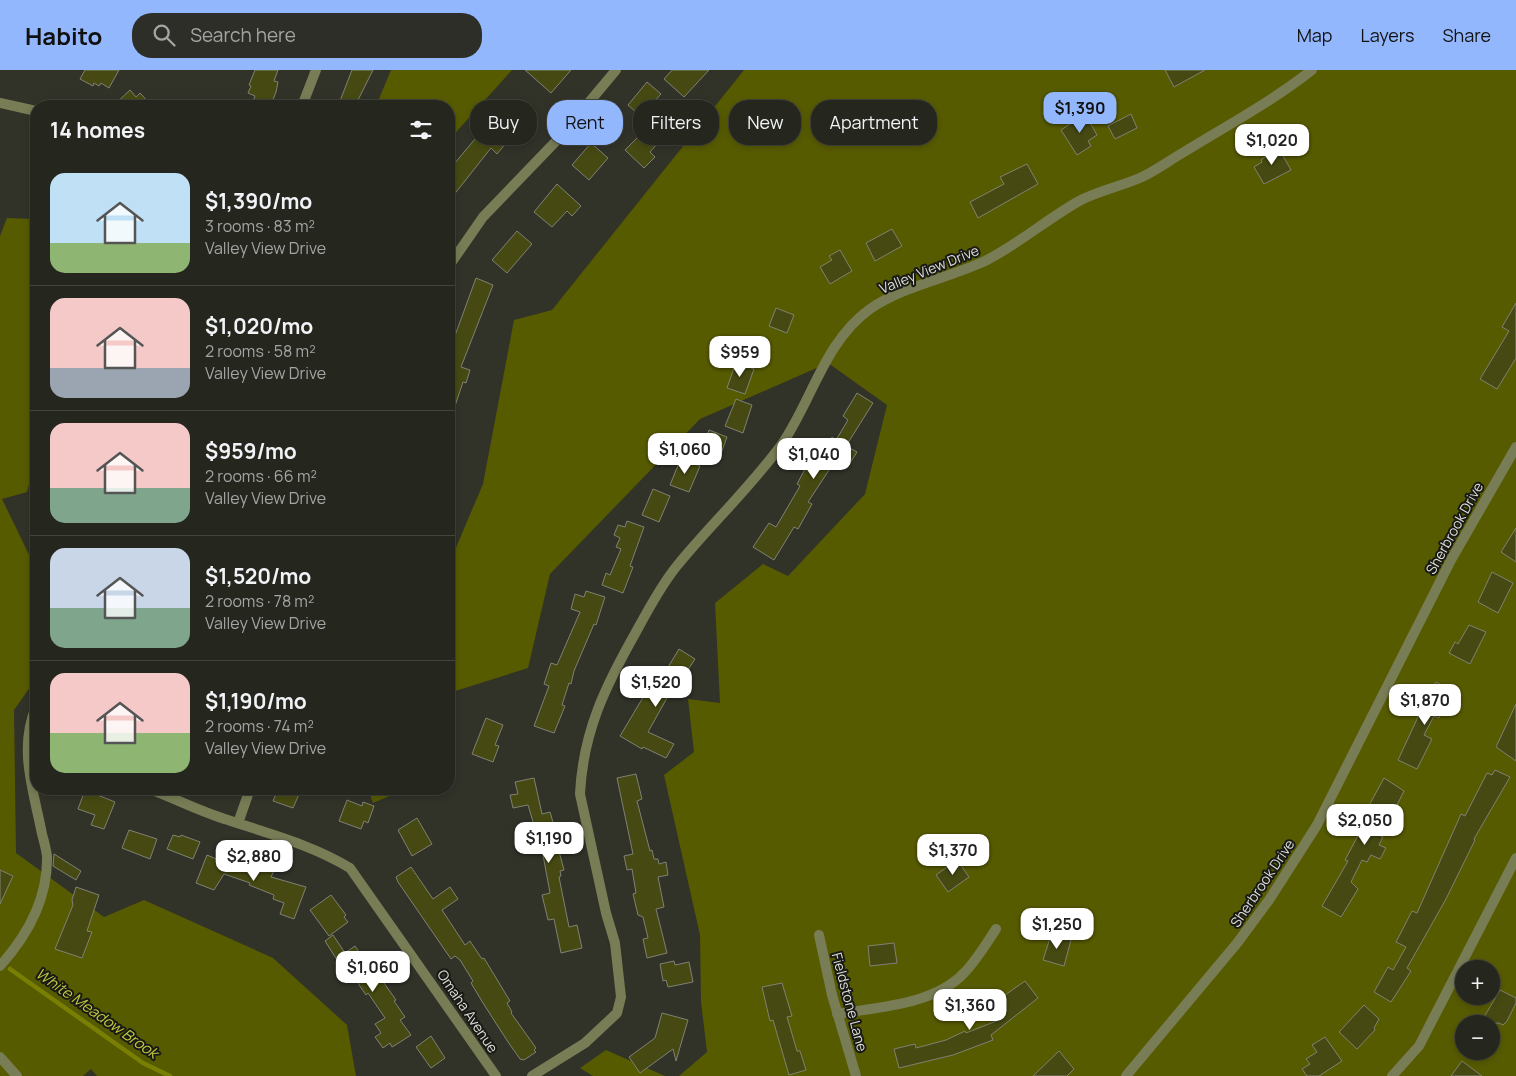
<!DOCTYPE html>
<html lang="en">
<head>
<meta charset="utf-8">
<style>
	:root { --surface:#25261e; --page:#2d2e27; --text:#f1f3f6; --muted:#a3a5a4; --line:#42433c; --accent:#93b7fd }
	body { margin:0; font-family:Manrope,sans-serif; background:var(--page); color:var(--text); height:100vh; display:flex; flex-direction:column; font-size:19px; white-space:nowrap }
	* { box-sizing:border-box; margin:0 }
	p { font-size:16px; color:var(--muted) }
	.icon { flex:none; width:28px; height:28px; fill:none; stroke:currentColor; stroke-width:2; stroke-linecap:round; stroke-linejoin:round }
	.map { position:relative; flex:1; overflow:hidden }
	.details { position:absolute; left:30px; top:30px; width:425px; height:695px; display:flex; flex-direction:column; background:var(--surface); border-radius:20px; box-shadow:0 2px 8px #0003,0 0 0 1px var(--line) }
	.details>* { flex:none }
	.guide { position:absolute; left:470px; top:30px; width:475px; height:45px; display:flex; gap:10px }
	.fabs { position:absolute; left:1455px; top:890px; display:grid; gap:10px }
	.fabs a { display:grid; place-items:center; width:45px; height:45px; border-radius:50%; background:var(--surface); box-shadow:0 2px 8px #0003,0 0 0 1px var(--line); font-size:25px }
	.price { position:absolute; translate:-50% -42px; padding:0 11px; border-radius:10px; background:#fff; color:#222; font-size:16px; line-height:32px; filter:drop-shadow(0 1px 2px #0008) }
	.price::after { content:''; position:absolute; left:50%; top:30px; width:15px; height:11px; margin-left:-8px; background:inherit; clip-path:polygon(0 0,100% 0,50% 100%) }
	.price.current { background:var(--accent); color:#111 }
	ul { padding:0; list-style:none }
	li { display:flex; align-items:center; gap:15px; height:125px; padding:0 20px }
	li+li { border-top:1px solid var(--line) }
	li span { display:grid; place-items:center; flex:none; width:140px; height:100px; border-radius:15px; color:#555 }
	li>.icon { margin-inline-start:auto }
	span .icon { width:60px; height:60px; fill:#fffc; stroke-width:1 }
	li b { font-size:21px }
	h2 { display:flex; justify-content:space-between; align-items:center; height:60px; padding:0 20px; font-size:21px }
	.pill { padding:0 18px; border-radius:20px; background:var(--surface); box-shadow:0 2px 8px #0003,0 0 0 1px var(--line); font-size:18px; line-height:45px }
	.pill.current { background:var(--accent); color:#111 }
	header { display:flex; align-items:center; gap:30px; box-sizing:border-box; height:70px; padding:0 25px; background:var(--accent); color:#111 }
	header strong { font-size:24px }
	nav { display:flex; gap:28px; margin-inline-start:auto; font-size:18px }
	.search { width:350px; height:45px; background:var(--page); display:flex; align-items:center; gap:12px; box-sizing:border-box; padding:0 18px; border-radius:20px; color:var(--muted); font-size:19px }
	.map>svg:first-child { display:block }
	.green { fill:#575b00; fill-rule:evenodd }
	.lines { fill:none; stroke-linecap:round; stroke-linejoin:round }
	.stream { stroke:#797f02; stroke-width:4.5 }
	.building { fill:#464a12; stroke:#808175 }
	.minor { stroke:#797d56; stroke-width:10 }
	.labels { text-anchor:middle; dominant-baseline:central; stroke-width:4; stroke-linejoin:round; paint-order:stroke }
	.street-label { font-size:14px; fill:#dedfd8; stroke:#191915 }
	.water-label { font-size:15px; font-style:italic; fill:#c0c93f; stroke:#191915 }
</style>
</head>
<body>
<header>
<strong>Habito</strong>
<div class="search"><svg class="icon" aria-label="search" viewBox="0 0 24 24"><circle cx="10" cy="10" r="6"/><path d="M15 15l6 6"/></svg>Search here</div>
<nav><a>Map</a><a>Layers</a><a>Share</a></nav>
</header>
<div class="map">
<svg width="1516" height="1006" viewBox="0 0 1516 1006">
	<rect width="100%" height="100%" fill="#313228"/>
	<path class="green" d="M391 0H512L449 70V36H376Z
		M744 0H1516V1006H679L707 982 701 932 700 865 664 705 694 682 688 629 720 633 715 533 763 494 788 506 865 424 887 335 828 293 700 349 550 504 528 598 449 623V494L483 414 514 250 552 240ZM1464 899H1491V926H1464ZM1464 954H1491V981H1464Z
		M7 148 36 149V387L27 422 2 429 36 499V609L14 640 16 783 104 847 144 830 273 888 347 955 356 1006H97L91 999 83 1006H0V166Z
		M368 719H406L373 733Z
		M606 980 665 1006H593L580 998Z"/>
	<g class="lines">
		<path class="stream" d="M10 899 143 993 170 1006"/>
	</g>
	<path class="building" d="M85 0H119L109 18 101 13 99 16 94 13 93 16 80 9Z
		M255 0H278L274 11 278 12 276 22 272 32 269 31 267 36 253 31 255 26 248 23 251 16 249 15Z
		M352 0H373L355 36H338Z
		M525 0H571L551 23Z
		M672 0H709L684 27 664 9Z
		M1165 0H1205L1174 17Z
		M647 12 661 24 652 34 657 39 646 51 628 35Z
		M130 20 136 27 140 23 152 36H113Z
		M496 44 516 61 497 84 491 78 449 131V100Z
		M1085 44 1097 65 1088 71 1091 76 1077 85 1061 60Z
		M1131 44 1137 58 1115 69 1108 56Z
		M645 60 658 73 650 82 655 87 644 98 625 80Z
		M591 73 608 88 589 110 572 95Z
		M1278 77 1291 100 1264 114 1254 97 1262 92 1261 90 1267 86 1266 84Z
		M1027 94 1038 114 978 148 970 132 1004 114 1000 107Z
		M557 114 581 136 572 146 567 141 552 157 534 142Z
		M892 159 902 176 875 191 866 173Z
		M517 161 532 174 507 203 492 190Z
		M840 180 852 201 830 214 820 197 832 190 829 186Z
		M476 208 493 215 461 297 470 300 466 313 463 312 451 348 449 347V282Z
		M1516 233V288L1497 319 1480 309 1509 261 1502 257Z
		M776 238 794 245 787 263 769 256Z
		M736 292 754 299 745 324 727 318Z
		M857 323 873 333 846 376 857 382 847 398 835 391 808 432 812 434 798 459 794 457 774 490 753 477 769 453 776 457 800 416 797 414 811 388 818 391 832 367 836 370 848 350 843 346Z
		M736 329 752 335 743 363 725 356Z
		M709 360 727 367 718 392 700 385Z
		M681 388 700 396 689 422 670 415Z
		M653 419 670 426 659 452 642 445Z
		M627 451 644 457 630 496 633 497 623 523 602 515 606 503 610 505 621 479 616 477 620 468 614 465 618 455 625 457Z
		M1516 458V492L1501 482Z
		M1492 502 1513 513 1498 543 1478 532Z
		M586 521 605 527 596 555 594 554 574 601 571 614 569 613 562 635 565 636 554 663 534 656 549 616 544 614 551 593 557 595 580 542 571 539 575 524 584 527Z
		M1469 555 1486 562 1470 594 1449 583 1455 572 1458 574Z
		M679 579 695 589 680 612 677 610 648 662 674 674 666 688 643 677 642 679 620 666 654 609 659 612Z
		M1436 612 1453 621 1439 648 1434 646 1424 665 1432 669 1417 699 1398 690 1418 647 1416 645Z
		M1516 634V691L1496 677Z
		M486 648 503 655 495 675 499 676 493 692 472 684Z
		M1495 700 1510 707 1474 769 1475 770 1446 829 1407 898 1411 901 1391 932 1374 922 1388 897 1393 900 1406 877 1396 872 1412 841 1417 843 1461 744 1465 746 1487 703 1492 705Z
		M636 704 642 729 637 731 650 781 652 780 654 789H658L659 794 666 792 668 805 658 807 664 837 656 839 667 883 647 888 643 869 648 868 643 847 638 845 633 824 636 823 632 799 627 800 624 786 633 784 617 708Z
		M534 708 542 744 550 742 555 759H553L564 800 560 801 561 806 559 807 569 857 577 855 582 878 561 883 554 849 548 850 542 825 550 823 543 785 528 735 513 738 510 725 518 724 515 712Z
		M1384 708 1404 721 1381 767H1383L1379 775 1386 778 1380 789 1371 785 1367 792 1362 790 1351 812 1358 819 1341 847 1322 836 1348 791 1345 790 1370 743 1366 741Z
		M278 719H292L300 722 293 738 273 731Z
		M85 720 115 732 104 759 91 755 95 745 78 739Z
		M347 730 362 736 363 732 374 736 368 753 364 751 361 759 339 751Z
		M417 748 432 774 412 786 398 760Z
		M129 760 157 769 150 789 122 778Z
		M173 765 180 767 181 765 200 772 193 789 167 779Z
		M54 784 81 801 76 810 53 796Z
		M207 785 242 800 246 790 274 801 271 807 306 817 294 849 280 844 284 833 273 829 274 825 249 815 250 813 224 804 214 820 196 813Z
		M957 790 969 807 948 822 936 805Z
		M411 797 433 829 450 817 458 829 442 840 465 875 470 871 482 889 484 888 510 931 507 933 512 942 511 943 536 978 534 980 536 982 524 990 520 989 508 972 483 933 471 913 473 911 460 890 455 886 451 889 398 812 396 807Z
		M0 800 13 806 0 834Z
		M76 817 99 825 87 861 92 862 82 888 55 879 73 835 72 830Z
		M331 825 346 845 344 847 348 852 329 866 310 840Z
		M333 865 345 883 355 876 363 888 365 886 396 930 394 931 405 947 400 950 411 965 397 974 392 977 390 973 383 978 375 967 381 963 375 954 385 948 368 923 366 925 355 909 353 910 346 900 344 901 325 871Z
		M1051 865 1071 870 1064 896 1043 890Z
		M894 873 897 893 870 896 868 876Z
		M674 891 675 895 689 892 693 912 668 917 666 910 663 911 660 894Z
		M1025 911 1038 928 991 965 993 970 953 985 899 998 894 979 915 974 916 978 946 970 965 961 966 963 999 950 990 939 1000 932 998 930Z
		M782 913 792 946 787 947 797 981H800L806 1000 789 1005 773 950 770 951 762 917Z
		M1500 920 1516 928V933L1507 951 1503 955 1499 953 1480 954Z
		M1364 935 1379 949 1374 958 1375 960 1357 979 1339 962Z
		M662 943 688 950 676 991 673 979 640 1003 629 987 655 968Z
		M431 966 445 988 431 998 416 977Z
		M1325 967 1342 991 1319 1006H1307L1302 999 1310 994 1306 989 1317 982 1312 975Z
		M1059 981 1074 999 1067 1006H1033Z
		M1462 991 1482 1006H1451Z"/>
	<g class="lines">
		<path class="minor" d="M0 33 36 41
			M302 36 316 0
			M449 196 483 147 560 67 616 0
			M150 719C176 729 201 742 228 750 270 764 312 775 350 798L496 1006
			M238 753 250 719
			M819 865 832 925 856 1006
			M0 896C27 866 48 828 47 786 46 779 44 771 42 764 34 722 18 679 36 637
			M837 944C878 937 934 935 964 903 976 891 986 874 996 859
			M0 987 17 1006
			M532 1006 585 973 617 943 621 927 615 873 606 843 580 724C583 661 606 615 636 562 648 540 660 517 676 497 710 455 750 418 782 374 812 330 825 271 870 239 903 216 949 208 985 191 1019 174 1048 148 1081 130 1101 120 1122 116 1142 107 1157 100 1170 90 1184 82 1228 55 1271 32 1312 0
			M1126 1006 1238 872 1269 830 1317 755 1451 490 1516 377
			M1392 1006 1419 976 1516 788"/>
	</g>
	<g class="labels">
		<g class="street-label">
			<text transform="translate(929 199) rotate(-22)">Valley View Drive</text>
			<text transform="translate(1454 458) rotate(-61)">Sherbrook Drive</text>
			<text transform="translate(1262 813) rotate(-56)">Sherbrook Drive</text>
			<text transform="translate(850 932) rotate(75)">Fieldstone Lane</text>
			<text transform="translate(468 941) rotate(56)">Omaha Avenue</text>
		</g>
		<g class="water-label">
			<text transform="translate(97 943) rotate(35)">White Meadow Brook</text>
		</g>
	</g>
</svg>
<div class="fabs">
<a>+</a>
<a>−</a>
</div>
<b class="price current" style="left:1080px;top:64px">$1,390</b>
<b class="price" style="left:1272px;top:96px">$1,020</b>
<b class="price" style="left:740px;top:308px">$959</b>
<b class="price" style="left:685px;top:405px">$1,060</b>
<b class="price" style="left:814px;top:410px">$1,040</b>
<b class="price" style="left:656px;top:638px">$1,520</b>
<b class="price" style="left:1425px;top:656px">$1,870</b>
<b class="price" style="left:1365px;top:776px">$2,050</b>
<b class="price" style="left:549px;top:794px">$1,190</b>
<b class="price" style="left:953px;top:806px">$1,370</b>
<b class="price" style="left:254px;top:812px">$2,880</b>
<b class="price" style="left:1057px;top:880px">$1,250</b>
<b class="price" style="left:373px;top:923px">$1,060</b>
<b class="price" style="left:970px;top:961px">$1,360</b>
<div class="guide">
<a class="pill">Buy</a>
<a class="pill current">Rent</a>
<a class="pill">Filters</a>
<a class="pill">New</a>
<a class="pill">Apartment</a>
</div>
<section class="details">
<h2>14 homes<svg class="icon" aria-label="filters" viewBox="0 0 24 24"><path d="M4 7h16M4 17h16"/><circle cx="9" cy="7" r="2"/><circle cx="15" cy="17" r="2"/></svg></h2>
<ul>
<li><span style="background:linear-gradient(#bfe0f5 70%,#8fb573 0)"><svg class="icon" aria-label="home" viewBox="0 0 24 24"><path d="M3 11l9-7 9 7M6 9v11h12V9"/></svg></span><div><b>$1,390/mo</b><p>3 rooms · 83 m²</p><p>Valley View Drive</p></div></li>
<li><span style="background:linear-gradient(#f6c9c9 70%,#9aa5b1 0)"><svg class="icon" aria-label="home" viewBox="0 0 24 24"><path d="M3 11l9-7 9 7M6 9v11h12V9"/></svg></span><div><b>$1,020/mo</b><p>2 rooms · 58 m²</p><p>Valley View Drive</p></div></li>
<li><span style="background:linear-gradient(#f6c9c9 65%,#7fa58c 0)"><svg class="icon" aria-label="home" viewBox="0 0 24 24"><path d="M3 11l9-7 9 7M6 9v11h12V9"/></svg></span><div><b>$959/mo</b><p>2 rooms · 66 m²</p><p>Valley View Drive</p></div></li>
<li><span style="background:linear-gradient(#c9d6e8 60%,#7fa58c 0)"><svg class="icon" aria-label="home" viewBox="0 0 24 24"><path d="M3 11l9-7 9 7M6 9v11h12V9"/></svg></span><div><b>$1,520/mo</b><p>2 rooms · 78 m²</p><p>Valley View Drive</p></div></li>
<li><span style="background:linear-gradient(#f6c9c9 60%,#8fb573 0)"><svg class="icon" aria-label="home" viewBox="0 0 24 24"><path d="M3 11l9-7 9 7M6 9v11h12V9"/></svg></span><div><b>$1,190/mo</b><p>2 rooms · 74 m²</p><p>Valley View Drive</p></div></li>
</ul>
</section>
</div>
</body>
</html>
